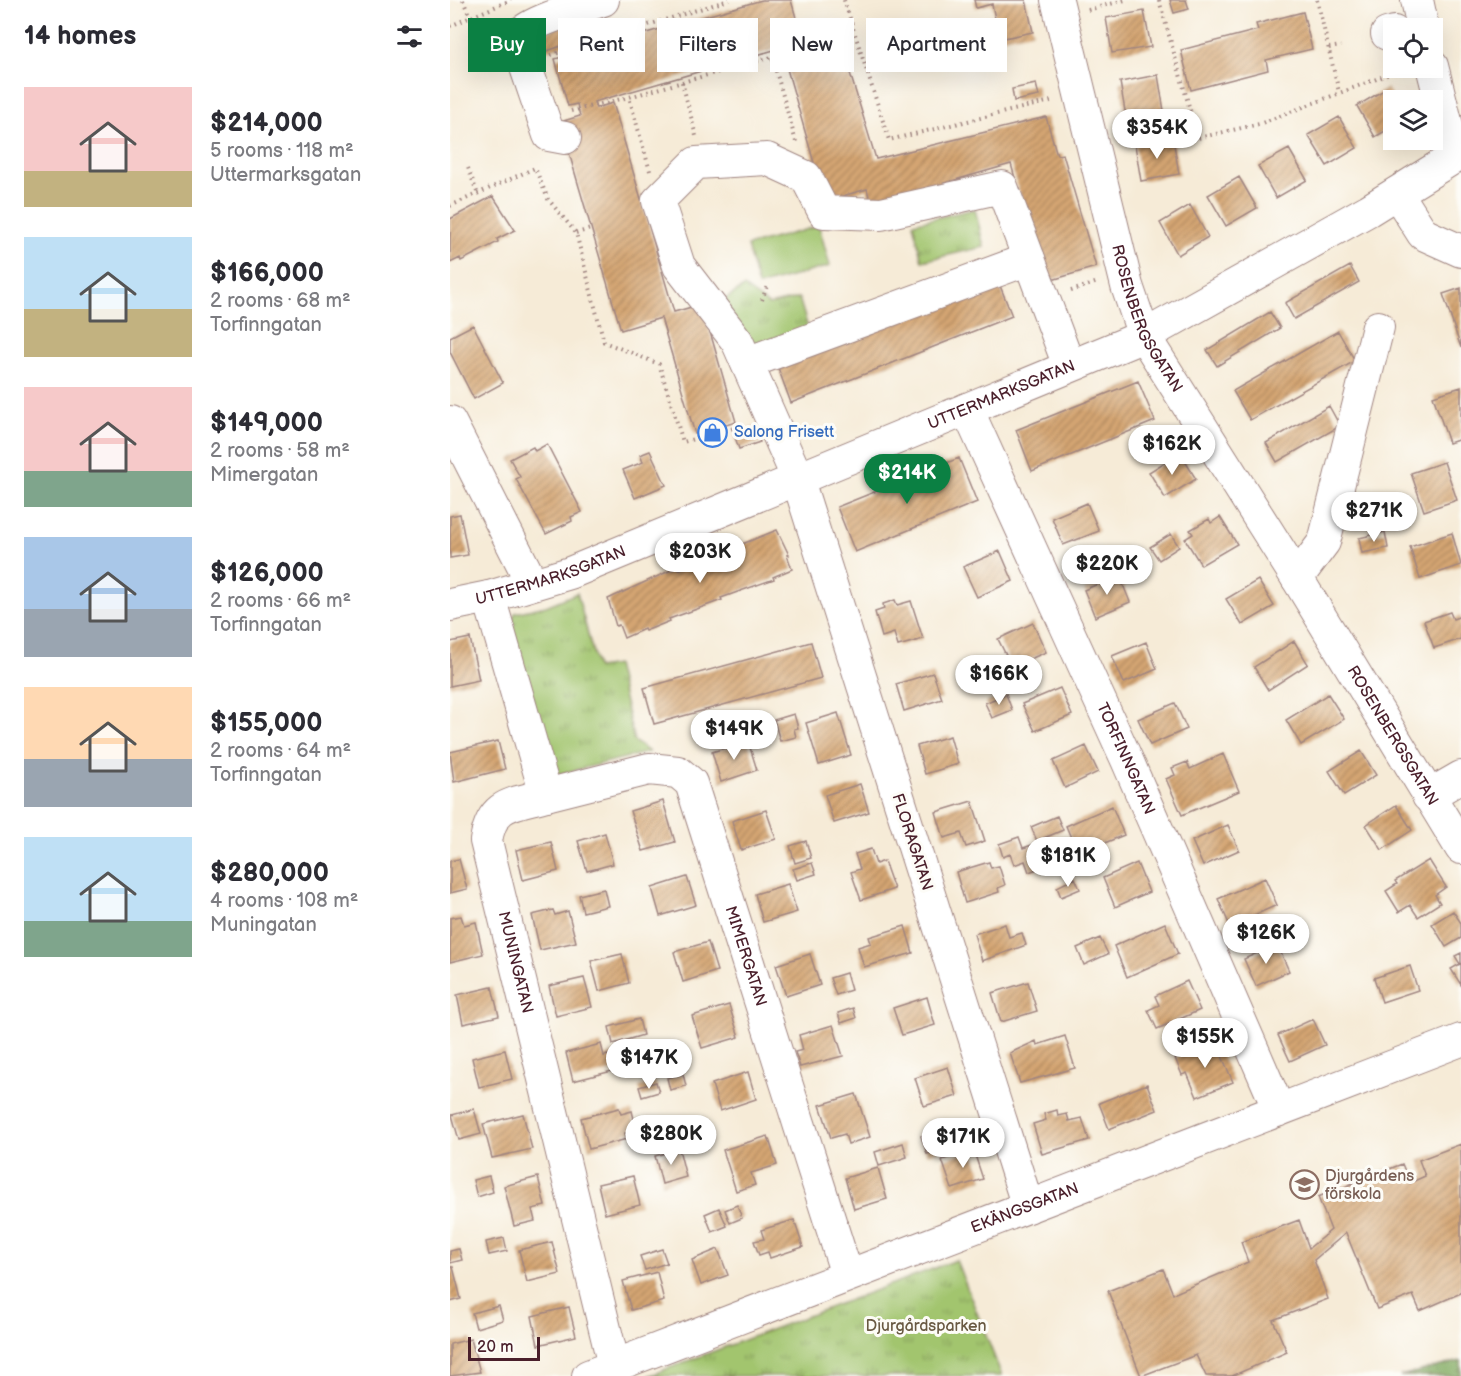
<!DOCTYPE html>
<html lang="en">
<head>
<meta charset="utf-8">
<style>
	:root { --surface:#fff; --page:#f7f7f7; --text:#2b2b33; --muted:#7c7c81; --accent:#0b8043 }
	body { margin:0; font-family:"Balsamiq Sans",sans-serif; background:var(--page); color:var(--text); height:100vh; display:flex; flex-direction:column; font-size:22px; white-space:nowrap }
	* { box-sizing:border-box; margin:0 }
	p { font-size:20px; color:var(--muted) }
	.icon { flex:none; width:33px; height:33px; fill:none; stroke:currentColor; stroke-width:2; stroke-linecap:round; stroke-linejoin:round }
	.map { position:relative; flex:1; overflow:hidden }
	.drawer { display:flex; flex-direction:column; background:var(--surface); width:450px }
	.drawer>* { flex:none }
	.guide { position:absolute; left:18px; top:18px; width:570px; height:54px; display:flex; gap:12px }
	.tools { position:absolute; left:933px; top:18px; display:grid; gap:12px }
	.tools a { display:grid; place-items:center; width:60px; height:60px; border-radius:0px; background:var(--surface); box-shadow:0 6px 24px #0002; font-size:30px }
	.scale { position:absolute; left:18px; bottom:15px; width:72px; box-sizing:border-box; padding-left:6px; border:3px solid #4a1f2b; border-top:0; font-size:16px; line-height:21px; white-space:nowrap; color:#4a1f2b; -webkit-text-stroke:4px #fdfcf7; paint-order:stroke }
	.price { position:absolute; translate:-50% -51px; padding:0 14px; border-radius:21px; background:#fff; color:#222; font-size:20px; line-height:39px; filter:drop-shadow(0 2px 3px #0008) }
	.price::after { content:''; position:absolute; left:50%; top:36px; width:18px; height:14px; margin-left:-9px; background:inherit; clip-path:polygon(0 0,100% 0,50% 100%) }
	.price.current { background:var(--accent); color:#fff }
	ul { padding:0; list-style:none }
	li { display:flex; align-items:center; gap:18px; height:150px; padding:0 24px }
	li span { display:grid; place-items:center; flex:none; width:168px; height:120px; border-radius:0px; color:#555 }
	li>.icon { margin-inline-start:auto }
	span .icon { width:72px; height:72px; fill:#fffc; stroke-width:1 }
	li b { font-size:26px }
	h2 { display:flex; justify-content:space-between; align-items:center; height:72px; padding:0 24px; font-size:26px }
	.tag { padding:0 21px; border-radius:0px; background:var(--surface); box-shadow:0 6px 24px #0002; font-size:21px; line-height:54px }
	.tag.current { background:var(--accent); color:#fff }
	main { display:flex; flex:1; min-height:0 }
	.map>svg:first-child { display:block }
	.grass { fill:url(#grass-tufts); stroke:#76724c; stroke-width:1.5 }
	.forest { fill:url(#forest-crowns); stroke:#666446; stroke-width:1.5 }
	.pitch { fill:#a2c56e; stroke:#76724c; stroke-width:1.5 }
	.building { fill:url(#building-hatch) }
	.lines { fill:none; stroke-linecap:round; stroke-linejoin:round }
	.minor-casing { stroke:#a08581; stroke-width:34 }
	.path { stroke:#a08581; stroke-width:4; stroke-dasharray:1.5 4.5; stroke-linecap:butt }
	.minor { stroke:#fff; stroke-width:32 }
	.labels { text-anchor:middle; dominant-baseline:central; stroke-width:6; stroke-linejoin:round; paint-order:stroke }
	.street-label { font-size:16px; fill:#4a1f2b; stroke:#fdfcf7 }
	.shop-label { font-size:16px; fill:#366cbe; stroke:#fdfcf7; text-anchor:start }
	.education-label { font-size:16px; fill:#785e54; stroke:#fdfcf7; text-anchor:start }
	.park-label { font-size:16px; fill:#695942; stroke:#fdfcf7 }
</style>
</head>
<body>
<main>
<section class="drawer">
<h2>14 homes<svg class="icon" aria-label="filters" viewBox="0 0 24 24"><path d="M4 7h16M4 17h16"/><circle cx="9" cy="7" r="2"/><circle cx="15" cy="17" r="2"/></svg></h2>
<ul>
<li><span style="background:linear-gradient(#f6c9c9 70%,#c2b280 0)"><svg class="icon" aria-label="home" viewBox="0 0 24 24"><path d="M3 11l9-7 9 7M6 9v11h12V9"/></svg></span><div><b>$214,000</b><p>5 rooms · 118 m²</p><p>Uttermarksgatan</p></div></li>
<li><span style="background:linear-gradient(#bfe0f5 60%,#c2b280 0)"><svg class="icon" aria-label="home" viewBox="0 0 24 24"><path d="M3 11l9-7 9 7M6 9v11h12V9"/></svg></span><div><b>$166,000</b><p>2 rooms · 68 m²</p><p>Torfinngatan</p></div></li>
<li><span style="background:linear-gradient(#f6c9c9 70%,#7fa58c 0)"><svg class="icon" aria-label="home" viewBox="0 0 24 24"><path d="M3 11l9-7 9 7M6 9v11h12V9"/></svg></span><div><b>$149,000</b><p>2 rooms · 58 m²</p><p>Mimergatan</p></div></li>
<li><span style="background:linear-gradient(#a9c7e8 60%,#9aa5b1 0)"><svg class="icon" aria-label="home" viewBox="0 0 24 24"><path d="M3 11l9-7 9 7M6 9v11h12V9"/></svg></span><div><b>$126,000</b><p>2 rooms · 66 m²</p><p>Torfinngatan</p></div></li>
<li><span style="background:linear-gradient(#ffd9b3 60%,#9aa5b1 0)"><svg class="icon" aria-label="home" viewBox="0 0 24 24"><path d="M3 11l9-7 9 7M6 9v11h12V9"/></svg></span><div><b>$155,000</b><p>2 rooms · 64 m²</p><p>Torfinngatan</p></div></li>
<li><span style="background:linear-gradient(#bfe0f5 70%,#7fa58c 0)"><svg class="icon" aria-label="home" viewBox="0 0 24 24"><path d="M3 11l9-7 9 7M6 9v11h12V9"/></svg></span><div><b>$280,000</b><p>4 rooms · 108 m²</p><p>Muningatan</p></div></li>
</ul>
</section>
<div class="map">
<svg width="1011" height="1376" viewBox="0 0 1011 1376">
	<defs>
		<pattern id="grass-tufts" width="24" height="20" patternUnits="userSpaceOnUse" patternTransform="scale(1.5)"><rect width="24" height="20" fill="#a2c56e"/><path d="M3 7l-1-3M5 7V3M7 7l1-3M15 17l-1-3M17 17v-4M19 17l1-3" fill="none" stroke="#869f5b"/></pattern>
		<pattern id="forest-crowns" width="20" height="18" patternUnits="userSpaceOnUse" patternTransform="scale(1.5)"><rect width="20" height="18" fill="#81aa61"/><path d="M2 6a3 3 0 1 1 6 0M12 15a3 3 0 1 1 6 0" fill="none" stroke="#6c8a50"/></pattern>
		<pattern id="building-hatch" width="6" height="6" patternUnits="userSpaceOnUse" patternTransform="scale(1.5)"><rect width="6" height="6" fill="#d4a572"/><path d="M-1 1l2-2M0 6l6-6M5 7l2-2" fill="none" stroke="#ae865e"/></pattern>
	</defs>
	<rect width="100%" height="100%" fill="#fdfcf7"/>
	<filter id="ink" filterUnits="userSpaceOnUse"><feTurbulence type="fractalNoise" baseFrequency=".0167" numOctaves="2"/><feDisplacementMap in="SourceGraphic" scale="12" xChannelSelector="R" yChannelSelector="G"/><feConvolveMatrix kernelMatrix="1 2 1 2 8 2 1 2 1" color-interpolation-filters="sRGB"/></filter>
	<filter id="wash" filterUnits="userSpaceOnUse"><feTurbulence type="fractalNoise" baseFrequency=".008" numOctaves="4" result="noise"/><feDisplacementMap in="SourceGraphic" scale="24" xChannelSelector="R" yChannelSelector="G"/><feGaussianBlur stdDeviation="1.35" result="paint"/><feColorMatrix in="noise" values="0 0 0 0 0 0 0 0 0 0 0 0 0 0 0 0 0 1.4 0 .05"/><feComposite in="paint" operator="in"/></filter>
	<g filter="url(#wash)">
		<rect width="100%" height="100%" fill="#f6ebd7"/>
		<path class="grass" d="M525 209 534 247 472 261 463 223Z
			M294 287 319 305 349 298 359 331 306 349 271 302Z
			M127 593 147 668 166 665 184 741 199 752 110 774 97 766 59 629 65 613 96 606Z
			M506 1260 552 1376H198Z"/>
		<path class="forest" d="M1011 1361V1376H950Z"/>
		<path class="pitch" d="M369 226 380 266 308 286 297 246Z"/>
		<g id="blocks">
			<path class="building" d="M312 0H341L350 32 387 30 426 159 596 117 607 155 613 154 646 267 595 282 561 164 421 204 417 189 375 201 331 48 144 102 146 108 163 103 224 312 252 304 286 422 245 434 211 318 171 330 110 122 130 116 127 104 118 106 105 59Z
				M524 0H576L583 32 549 39 542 4 526 8Z
				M720 0H736L739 9 724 13Z
				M694 11 701 47 662 53 656 18Z
				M853 12 862 49 816 60 818 70 741 90 731 50 808 30 806 24Z
				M114 25 120 43 97 51 91 33Z
				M708 75 714 111 676 117 670 82Z
				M586 84 589 96 564 101 562 89Z
				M937 88 945 100 944 126 925 137 907 106Z
				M889 117 907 148 877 166 858 135Z
				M723 139 729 174 691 181 685 145Z
				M839 149 857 180 826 198 808 166Z
				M789 177 807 208 776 226 758 195Z
				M43 196 65 230 47 239 48 242 11 261 10 258 0 263V219Z
				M740 205 758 237 728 255 710 223Z
				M900 266 909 282 844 319 835 303Z
				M547 278 562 316 341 403 327 365Z
				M1011 288V348L993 294Z
				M820 312 830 328 767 366 757 350Z
				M23 325 53 383 24 399 0 352V337Z
				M888 331 905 361 800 420 783 391Z
				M688 381 705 421 582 471 566 430Z
				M1011 387V439L999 443 983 396Z
				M879 406 890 426 827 462 816 443Z
				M305 427 310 442 289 449 284 434Z
				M97 444 132 512 121 517 122 521 96 534 66 479 70 477 60 459 83 447 85 451Z
				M200 451 216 485 185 498 173 470 193 462 190 455Z
				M730 453 746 479 715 498 699 472Z
				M509 458 527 502 405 552 387 507Z
				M994 462 1007 500 974 511 961 473Z
				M637 503 649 531 613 545 602 518Z
				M10 514 18 555 0 558V516Z
				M770 517 787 544 751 565 735 539 743 534 740 530 759 519 761 523Z
				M327 530 339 555H337L342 569 323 577 324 579 271 598 272 600 219 619 220 621 195 631 194 629 174 638 169 625 166 626 158 599 228 567 229 570 279 547 280 549Z
				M935 532 938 548 912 553 909 538Z
				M1002 533 1011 565 970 579 960 547Z
				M721 534 729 547 709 560 700 547Z
				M550 551 563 581 527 597 513 567Z
				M669 575 680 602 645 617 634 590Z
				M808 580 824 606 792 625 776 599Z
				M445 600 447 605 461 601 473 639 448 646 444 633 432 637 425 612 434 609 433 604Z
				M1000 612 1003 619 1011 616V639L984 648 974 621Z
				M583 623 596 652 562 667 548 639Z
				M20 638 29 680 0 686V642Z
				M844 641 858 664 818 690 804 667Z
				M361 642 371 678 204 724 194 688Z
				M696 642 707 669 674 683 662 656Z
				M483 673 492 699 454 711 446 684Z
				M610 688 622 715 585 731 572 704Z
				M556 694 562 710 542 718 535 703Z
				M878 694 894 719 851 745 836 720Z
				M725 703 737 729 700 745 688 719Z
				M388 713 401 755 369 765 356 723Z
				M344 714 348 728 344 729 346 737 330 741 324 720Z
				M500 736 508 764 475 774 467 746Z
				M48 741 55 769 4 782 0 752Z
				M298 741 307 770 271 782 262 752Z
				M636 746 648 772 615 788 603 761Z
				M911 751 926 775 894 795 879 771Z
				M773 754 789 791 732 815 716 779 725 775 722 768 737 762 740 769Z
				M410 784 419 812 384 823 375 795Z
				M213 801 225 842 193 851 180 811Z
				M522 801 535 841 516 847 511 833 494 838 486 812Z
				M946 805 962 830 932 850 916 825Z
				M662 806 674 835 628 854 616 826Z
				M316 810 326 839 291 850 282 821Z
				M607 816 613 830 587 841 581 827Z
				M778 825 789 850 753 866 742 841Z
				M155 833 163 864 137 871 128 841Z
				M569 837 573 848 582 845 590 868 579 872 575 861 564 865 560 854 553 857 549 844Z
				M356 841 361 858 345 863 340 846Z
				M101 842 108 871 73 880 66 850Z
				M421 849 426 864 434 861 444 889 411 900 401 872 410 869 405 854Z
				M9 859 17 889 0 893V861Z
				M979 860 996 887 985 895 990 903 968 917 960 905 949 912 936 891 947 884 945 881Z
				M539 862 541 868 549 866 555 885 548 888 549 892 515 903 506 872Z
				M362 863 366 874 347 880 343 869Z
				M687 863 699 892 665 907 653 878Z
				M237 877 246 905 210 916 202 888Z
				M625 878 630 889 611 897 607 887Z
				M815 878 827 905 780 926 768 899Z
				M338 884 347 912 313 922 305 894Z
				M154 889 158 906 133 912 129 895Z
				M103 910 105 915 118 911 126 942 90 950 82 915Z
				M1003 911 1011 923V938L996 947 982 924Z
				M11 916 14 925 26 922 33 954 0 962V918Z
				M715 923 728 954 677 977 664 946Z
				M555 924 559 937 572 933 576 945 532 961 524 934Z
				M455 926 463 953 414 967 408 947 421 943 419 937Z
				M650 938 658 954 634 965 627 948Z
				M258 942 267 971 233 982 224 952Z
				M827 944 839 971 806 986 794 959Z
				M1011 953V985L1001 969 1010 964 1005 956Z
				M172 954 179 983 149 991 141 961Z
				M360 954 370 985 336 996 326 965Z
				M960 966 968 990 932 1002 924 978Z
				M396 973 401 990 386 995 380 978Z
				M134 978 142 1007 106 1016 99 986Z
				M737 981 750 1010 707 1029 698 1010 709 1005 705 996Z
				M578 982 587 1011 551 1022 542 993Z
				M42 987 49 1016 13 1024 7 995Z
				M477 997 485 1025 452 1035 443 1008Z
				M279 1005 289 1037 252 1048 242 1016Z
				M403 1008 406 1018 391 1023 388 1013Z
				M189 1019 193 1035 163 1044 159 1027Z
				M863 1019 875 1045 840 1061 828 1035Z
				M383 1025 393 1056 350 1067 345 1052 353 1050 349 1035Z
				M615 1036 625 1068 570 1083 560 1053 586 1041 587 1045Z
				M765 1040 783 1082 747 1097 737 1073 732 1075 725 1058Z
				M151 1044 154 1056 166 1053 170 1069 123 1081 116 1053Z
				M55 1050 62 1079 29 1087 22 1058Z
				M498 1067 507 1096 474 1106 465 1078Z
				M298 1072 306 1099 270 1111 262 1084Z
				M233 1074 236 1086 220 1090 217 1078Z
				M206 1082 209 1092 192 1097 189 1087Z
				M697 1084 707 1110 659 1129 649 1103Z
				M406 1094 420 1137 398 1144 395 1134 381 1138 370 1105Z
				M169 1108 171 1114 182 1111 187 1131 175 1133 177 1139 139 1149 131 1118Z
				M24 1109 31 1134 9 1140 2 1115Z
				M607 1110 608 1116 617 1114 619 1121 632 1118 639 1140 592 1154 583 1124 596 1120 594 1114Z
				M73 1114 82 1149 42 1158 33 1124Z
				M500 1127 506 1146 477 1154 471 1136Z
				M318 1136 327 1165 301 1173 305 1185 286 1191 273 1150Z
				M453 1143 457 1157 429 1166 425 1152Z
				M1011 1144V1293L970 1311 963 1295 927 1309 896 1233 864 1260 878 1299 823 1320 837 1352 782 1376H756L746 1355 691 1376 658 1291 713 1269 723 1294 798 1262 791 1242 849 1220 859 1248 881 1230 868 1197 952 1164 960 1183 975 1176 969 1160Z
				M229 1149 236 1177 212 1184 205 1156Z
				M523 1149 533 1179 502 1189 492 1160Z
				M428 1168 437 1199 404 1209 395 1178Z
				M39 1176 43 1192 27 1197 23 1180Z
				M183 1176 190 1205 155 1214 148 1184Z
				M88 1177 95 1206 82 1209 85 1221 64 1226 54 1186Z
				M287 1205 292 1218 280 1223 275 1210Z
				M269 1208 277 1226 262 1232 255 1214Z
				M344 1220 353 1247 320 1258 318 1252 309 1255 304 1241 314 1239 311 1230Z
				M54 1238 57 1251 39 1255 36 1242Z
				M102 1242 110 1274 77 1282 69 1250Z
				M9 1249 12 1260 0 1263V1251Z
				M212 1249 217 1263 195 1270 190 1256Z
				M268 1249 278 1275 251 1285 242 1260Z
				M0 1267H3L11 1299 0 1302Z
				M207 1272 214 1301 181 1310 173 1281Z
				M49 1306 53 1320 26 1328 22 1313Z
				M119 1307 126 1336 88 1345 82 1316Z
				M21 1339 30 1372 0 1376V1344Z"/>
		</g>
	</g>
	<g filter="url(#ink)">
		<use href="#blocks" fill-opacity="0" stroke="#a08581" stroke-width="1.5"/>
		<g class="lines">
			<defs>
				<g id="minor">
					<path id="s1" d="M607 0 677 286 694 336 847 578 1011 848"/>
					<path d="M967 0 973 28"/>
					<path d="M937 34 944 32"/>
					<path d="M982 66 1005 157"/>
					<path d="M115 138 99 135 66 38C79 20 131 8 153 0"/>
					<path d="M947 193 973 234 1011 251"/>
					<path d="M297 363 579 259"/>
					<path id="s2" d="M517 409 677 760 829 1110"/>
					<path d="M0 422 82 583"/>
					<path d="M847 578 874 542 928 327"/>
					<path id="s3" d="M39 597 96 795C63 804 42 802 36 841L164 1366"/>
					<path id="s4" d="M0 605 39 597 120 573 694 336 919 210 1011 153"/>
					<path id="s5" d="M96 795 199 769 228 772 241 783 397 1275"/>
					<path d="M978 796 1011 777"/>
					<path d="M578 1207 347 477 287 341 229 266 208 201 246 163 317 159 356 177 374 212 431 214 552 187 619 366"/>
					<path id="s6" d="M138 1376 1011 1040"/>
				</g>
			</defs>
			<use href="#minor" class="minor-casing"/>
			<path class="path" d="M13 0 20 17
				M394 0 439 140 605 100
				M709 0 748 138 809 124 955 68
				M867 0 889 92
				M638 10 675 0
				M0 26 61 0
				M879 48 891 46
				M101 55 279 0
				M232 82 246 136
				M121 111 179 97
				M18 168 27 192
				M200 171 179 97 322 57 346 142
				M0 206 85 168 98 199 126 233 154 342 209 364 233 442 295 425
				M126 233 141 229
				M621 291 648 282
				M312 300 318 283"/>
			<use href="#minor" class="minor"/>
		</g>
	</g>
	<defs>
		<symbol id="shop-ring" viewBox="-11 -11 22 22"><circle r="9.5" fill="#fdfcf7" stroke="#3f7fe0" stroke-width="1.5"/><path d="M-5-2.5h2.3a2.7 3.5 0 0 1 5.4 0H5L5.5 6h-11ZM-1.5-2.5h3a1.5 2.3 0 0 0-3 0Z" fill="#3f7fe0"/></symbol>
		<symbol id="school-ring" viewBox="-11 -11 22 22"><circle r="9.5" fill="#fdfcf7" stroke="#8d6e63" stroke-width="1.5"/><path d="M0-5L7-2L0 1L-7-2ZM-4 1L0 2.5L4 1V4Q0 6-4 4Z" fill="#8d6e63"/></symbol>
	</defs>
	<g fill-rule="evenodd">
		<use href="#shop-ring" x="246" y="416" width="33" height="33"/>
		<use href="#school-ring" x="838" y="1168" width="33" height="33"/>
	</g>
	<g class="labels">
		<g class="street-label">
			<text stroke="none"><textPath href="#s1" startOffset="332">ROSENBERGSGATAN</textPath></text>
			<text stroke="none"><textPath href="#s4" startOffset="591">UTTERMARKSGATAN</textPath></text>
			<text stroke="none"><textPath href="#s4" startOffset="105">UTTERMARKSGATAN</textPath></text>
			<text stroke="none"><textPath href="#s1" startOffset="818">ROSENBERGSGATAN</textPath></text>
			<text stroke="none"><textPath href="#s2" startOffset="384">TORFINNGATAN</textPath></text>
			<text transform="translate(462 842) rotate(72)">FLORAGATAN</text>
			<text stroke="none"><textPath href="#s5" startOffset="334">MIMERGATAN</textPath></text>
			<text stroke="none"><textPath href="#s3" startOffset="414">MUNINGATAN</textPath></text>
			<text stroke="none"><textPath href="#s6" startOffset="468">EKÄNGSGATAN</textPath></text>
		</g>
		<g class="shop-label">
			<text x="284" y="432">Salong Frisett</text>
		</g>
		<g class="education-label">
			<text x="875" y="1176">Djurgårdens<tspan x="875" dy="18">förskola</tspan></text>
		</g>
		<g class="park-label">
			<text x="476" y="1326">Djurgårdsparken</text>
		</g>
	</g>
</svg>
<div class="tools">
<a><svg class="icon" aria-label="locate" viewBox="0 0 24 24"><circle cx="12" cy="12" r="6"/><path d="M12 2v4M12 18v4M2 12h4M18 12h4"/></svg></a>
<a><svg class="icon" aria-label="layers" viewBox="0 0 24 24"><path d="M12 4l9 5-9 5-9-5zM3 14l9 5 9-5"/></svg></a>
</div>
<div class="scale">20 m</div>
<b class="price" style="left:707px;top:160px">$354K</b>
<b class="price" style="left:722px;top:476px">$162K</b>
<b class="price current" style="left:457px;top:505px">$214K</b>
<b class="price" style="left:924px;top:543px">$271K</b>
<b class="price" style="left:250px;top:584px">$203K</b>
<b class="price" style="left:657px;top:596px">$220K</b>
<b class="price" style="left:549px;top:706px">$166K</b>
<b class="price" style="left:284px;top:761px">$149K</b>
<b class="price" style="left:618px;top:888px">$181K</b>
<b class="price" style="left:816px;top:965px">$126K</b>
<b class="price" style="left:755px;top:1069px">$155K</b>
<b class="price" style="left:199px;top:1090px">$147K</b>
<b class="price" style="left:221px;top:1166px">$280K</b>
<b class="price" style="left:513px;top:1169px">$171K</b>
<div class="guide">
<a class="tag current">Buy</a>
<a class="tag">Rent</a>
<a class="tag">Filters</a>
<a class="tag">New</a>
<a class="tag">Apartment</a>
</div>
</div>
</main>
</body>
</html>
